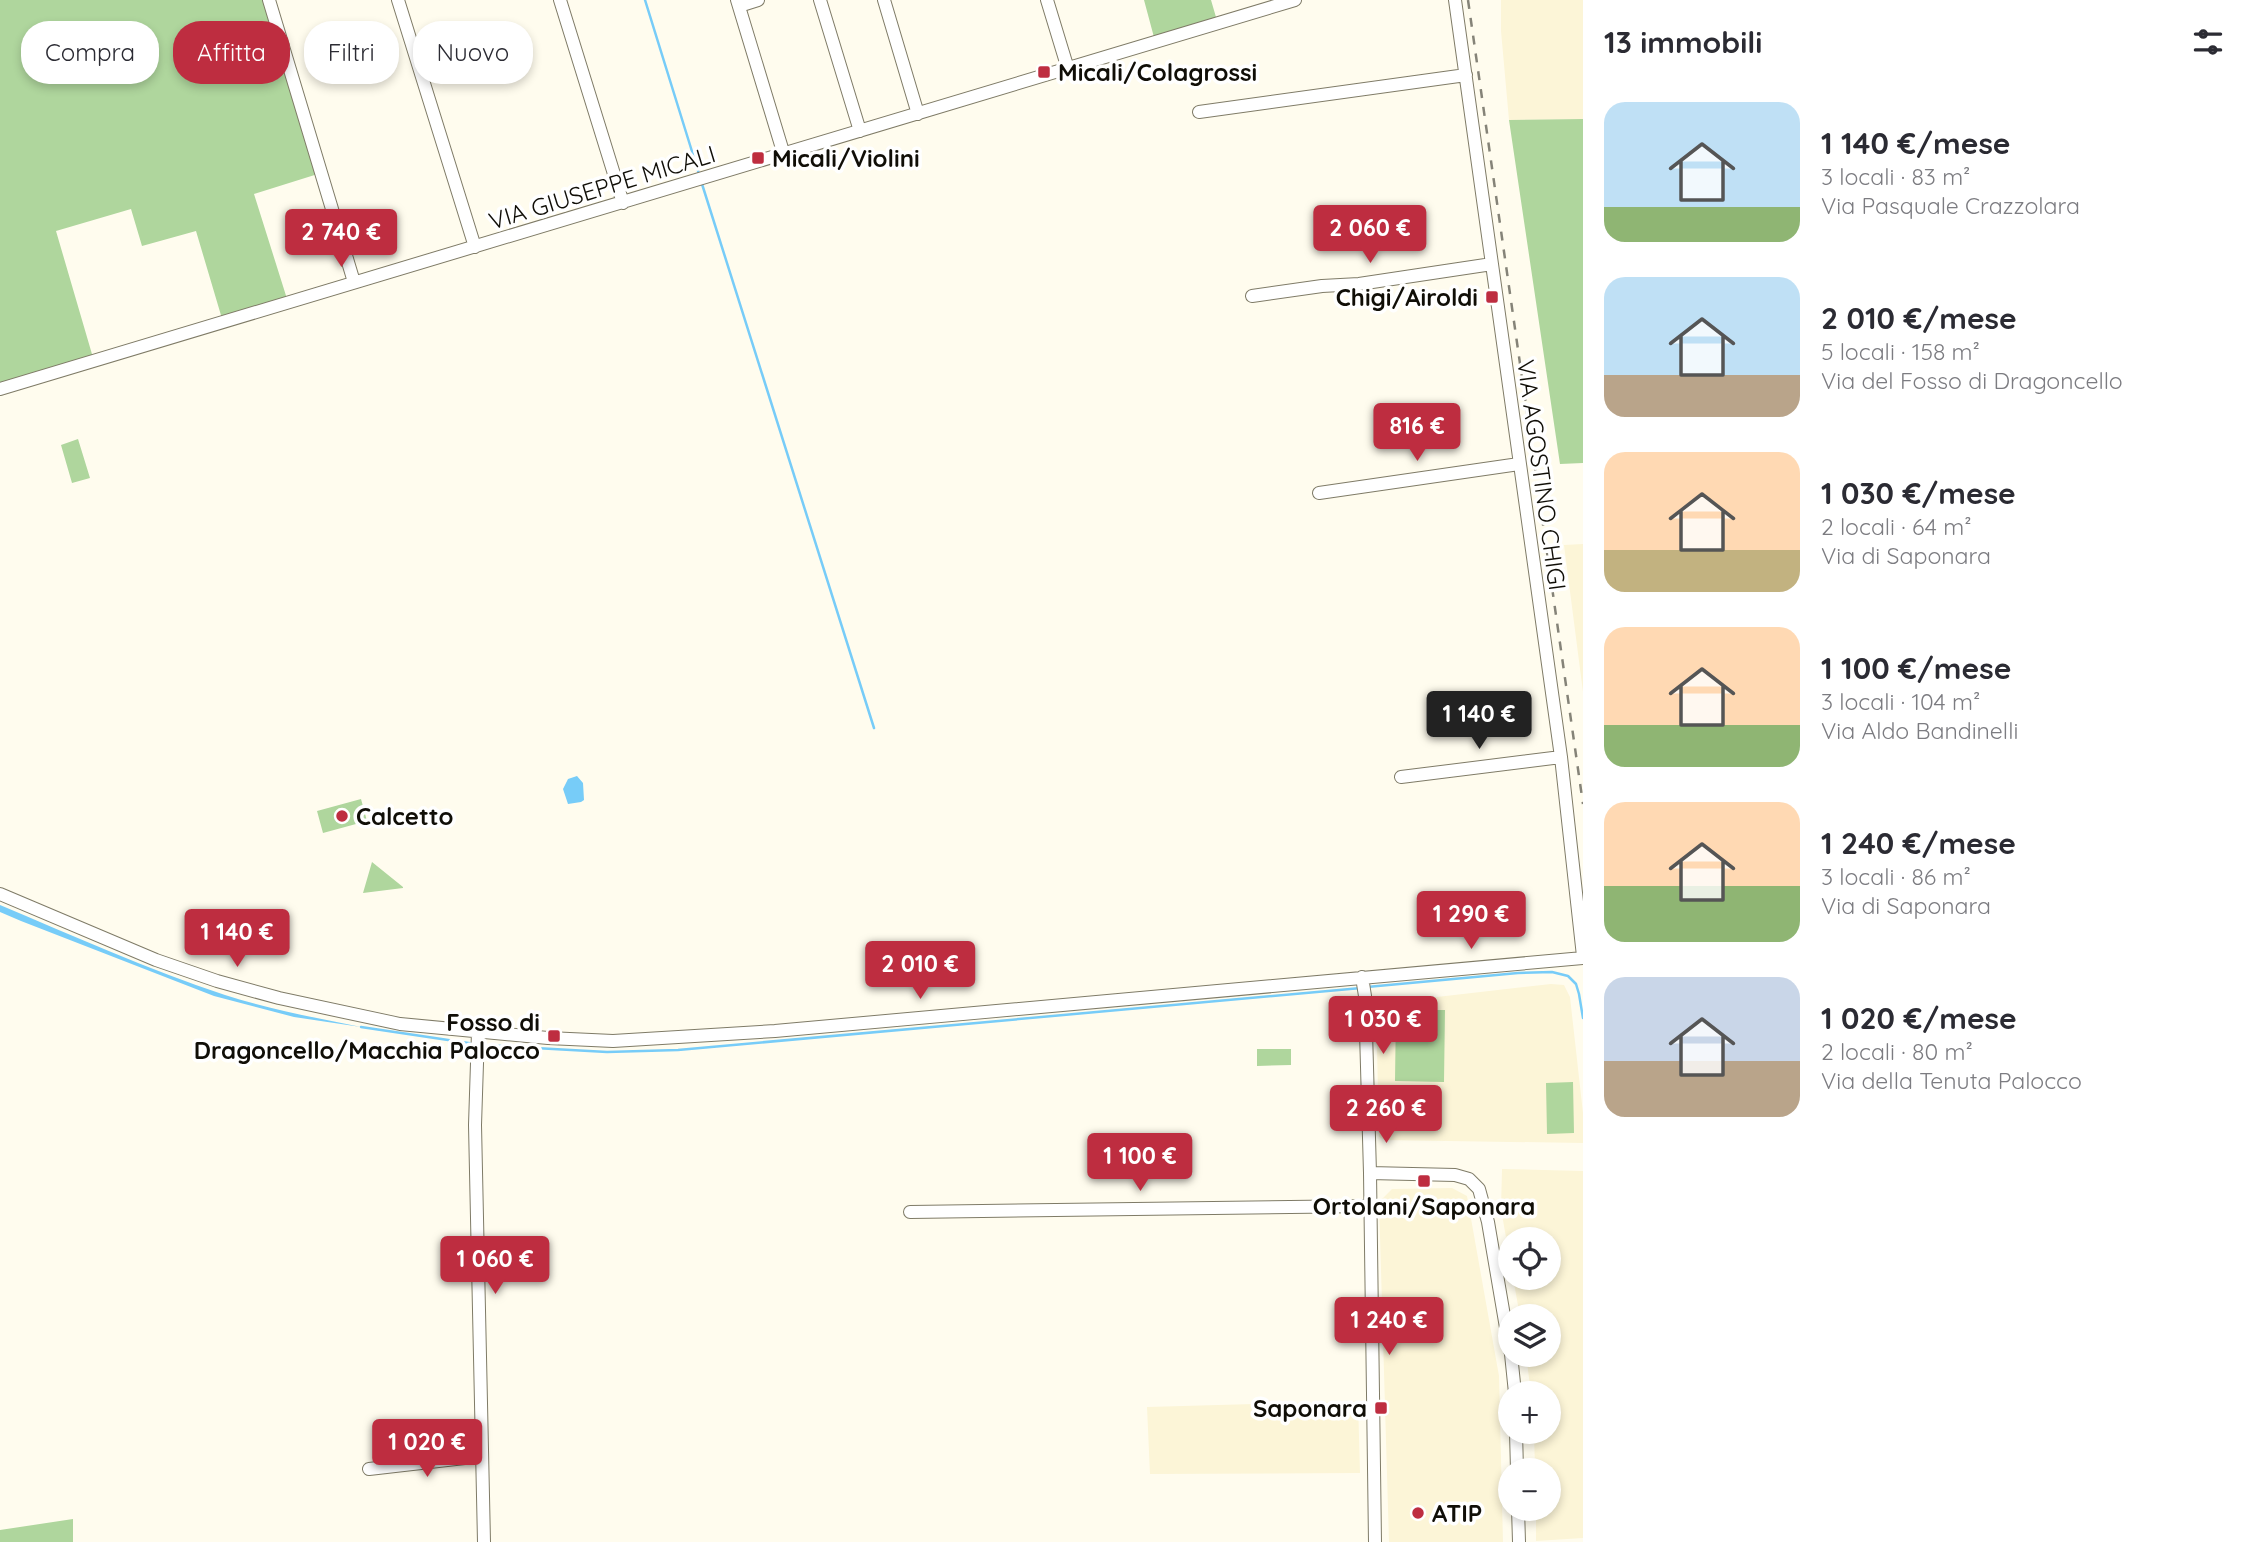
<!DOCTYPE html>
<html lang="it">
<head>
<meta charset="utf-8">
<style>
	:root { --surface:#fff; --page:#f7f7f7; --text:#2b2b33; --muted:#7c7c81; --accent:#be2d40 }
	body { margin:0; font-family:Quicksand,sans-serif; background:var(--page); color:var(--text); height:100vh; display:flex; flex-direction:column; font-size:26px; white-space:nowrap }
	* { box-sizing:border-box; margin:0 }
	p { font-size:23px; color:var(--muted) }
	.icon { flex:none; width:38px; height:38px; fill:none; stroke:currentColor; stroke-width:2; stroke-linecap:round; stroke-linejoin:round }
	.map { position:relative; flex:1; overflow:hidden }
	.drawer { display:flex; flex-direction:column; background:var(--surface); width:665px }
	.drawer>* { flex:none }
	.guide { position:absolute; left:21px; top:21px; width:665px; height:63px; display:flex; gap:14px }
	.buttons { position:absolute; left:1498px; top:1227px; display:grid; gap:14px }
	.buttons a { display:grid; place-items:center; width:63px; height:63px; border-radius:50%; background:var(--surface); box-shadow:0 4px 10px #0003; font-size:35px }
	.price { position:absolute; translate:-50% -60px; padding:0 16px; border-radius:7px; background:var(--accent); color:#fff; font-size:23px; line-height:46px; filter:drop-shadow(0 2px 4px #0008) }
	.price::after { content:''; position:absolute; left:50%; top:42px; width:21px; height:16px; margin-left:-10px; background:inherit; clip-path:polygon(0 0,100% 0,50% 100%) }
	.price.on { background:#222; color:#fff }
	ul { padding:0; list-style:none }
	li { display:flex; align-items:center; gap:21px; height:175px; padding:0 21px }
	li span { display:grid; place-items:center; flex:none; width:196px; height:140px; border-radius:21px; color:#555 }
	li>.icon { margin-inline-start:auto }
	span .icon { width:84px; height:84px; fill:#fffc; stroke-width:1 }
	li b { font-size:30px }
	h2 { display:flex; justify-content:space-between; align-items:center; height:84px; padding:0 21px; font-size:30px }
	.pill { padding:0 24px; border-radius:28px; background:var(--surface); box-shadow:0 4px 10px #0003; font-size:24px; line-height:63px }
	.pill.on { background:var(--accent); color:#fff }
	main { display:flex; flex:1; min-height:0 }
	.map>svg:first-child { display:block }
	.built { fill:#fcf5d7 }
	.green { fill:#afd69d }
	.water { fill:#77ccf8 }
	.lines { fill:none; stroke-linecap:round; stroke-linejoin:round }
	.stream { stroke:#77ccf8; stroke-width:2.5 }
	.minor-casing { stroke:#7f7b67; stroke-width:14 }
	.minor { stroke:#fff; stroke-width:12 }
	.rail { stroke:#858378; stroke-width:2.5; stroke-dasharray:9 9; stroke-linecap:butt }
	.poi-dot { fill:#be2d40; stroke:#fff; stroke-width:2.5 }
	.labels { text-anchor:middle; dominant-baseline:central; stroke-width:7; stroke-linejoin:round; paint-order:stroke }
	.poi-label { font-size:24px; font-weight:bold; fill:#100e07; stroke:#fff; text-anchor:start }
	.street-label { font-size:24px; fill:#100e07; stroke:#fff }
</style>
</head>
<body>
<main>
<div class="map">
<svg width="1583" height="1542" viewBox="0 0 1583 1542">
	<rect width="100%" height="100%" fill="#fffcee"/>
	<path class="built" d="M1501 0H1583V119L1509 120 1501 31Z
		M1583 544V692L1564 545Z
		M1551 984 1564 985 1570 997 1583 1113V1143L1385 1140 1379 1137 1376 1004Z
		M1502 1169 1583 1171V1538L1536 1541V1509L1549 1508V1470H1535L1534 1432H1549V1393H1531L1526 1355 1549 1354V1316H1520L1513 1278H1549V1239H1510V1260L1501 1209Z
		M1452 1188 1467 1196 1499 1376 1503 1542H1389L1379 1202 1392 1189Z
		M1358 1401 1360 1473 1150 1474 1147 1407Z"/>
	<path class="green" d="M0 0H269L321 173 254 194 288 302 223 322 196 231 142 246 131 209 56 231 94 361 0 389Z
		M1144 0H1211L1218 24 1155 41Z
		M1583 119V463L1560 464 1509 120Z
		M78 439 90 478 72 483 61 445Z
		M361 799 367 821 323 833 317 811Z
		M372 862 403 887V888L363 893Z
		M1396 1010H1445L1444 1082 1395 1081Z
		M1257 1049H1291V1065L1257 1066Z
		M1573 1082 1574 1133 1547 1134 1546 1083Z
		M73 1519V1542H0V1530Z"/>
	<path class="water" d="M577 776 583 783 584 800 581 802 568 804 563 789 568 779Z
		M0 905C74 936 149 970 225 995 269 1009 316 1018 361 1027L294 1017 214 996 21 921 0 912Z"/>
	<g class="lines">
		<path class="stream" d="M645 0 699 174
			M702 184 874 728
			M1367 987 1518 973 1552 972 1568 976 1576 984 1579 994 1583 1018
			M361 1027 475 1044
			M482 1045 607 1052 678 1050 1361 988"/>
		<defs>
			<path id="minor" d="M269 0 354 282
				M398 0 475 247
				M560 0 623 203
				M737 0 784 155
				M820 0 860 131
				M884 0 918 114
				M1047 0 1068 69
				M1455 0 1561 757 1583 956
				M739 6 758 0
				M1199 112 1466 75
				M1252 296 1322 286 1359 284 1492 264
				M0 389 1295 0
				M1319 493 1519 464
				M1401 777 1561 757
				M0 894 156 960 217 981 279 998 400 1024 548 1038 613 1041 775 1031 1583 958
				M1362 977 1365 996 1370 1173 1375 1542
				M478 1032 475 1125 484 1542
				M1370 1173 1455 1175 1469 1179 1479 1189 1488 1222 1510 1351
				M910 1212 1370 1206
				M1511 1354 1515 1393
				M1516 1432 1517 1470
				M369 1469 482 1456
				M1518 1508 1519 1542"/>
		</defs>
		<use href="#minor" class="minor-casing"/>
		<use href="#minor" class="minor"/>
		<path class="rail" d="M1468 0 1583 804"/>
	</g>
	<g class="poi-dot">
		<rect x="1037" y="65" width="14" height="14" rx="3.5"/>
		<rect x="751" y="151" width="14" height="14" rx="3.5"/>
		<rect x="1485" y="290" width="14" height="14" rx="3.5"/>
		<circle cx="342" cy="816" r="7"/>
		<rect x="547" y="1029" width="14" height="14" rx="3.5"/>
		<rect x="1417" y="1174" width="14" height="14" rx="3.5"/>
		<rect x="1374" y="1401" width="14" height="14" rx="3.5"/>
		<circle cx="1418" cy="1513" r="7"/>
	</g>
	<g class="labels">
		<g class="poi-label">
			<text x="1058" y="72">Micali/Colagrossi</text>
			<text x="772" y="158">Micali/Violini</text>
			<text x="1478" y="297" text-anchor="end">Chigi/Airoldi</text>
			<text x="356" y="816">Calcetto</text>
			<text x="540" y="1022" text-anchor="end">Fosso di<tspan x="540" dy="28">Dragoncello/Macchia Palocco</tspan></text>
			<text x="1424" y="1206" text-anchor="middle">Ortolani/Saponara</text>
			<text x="1367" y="1408" text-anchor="end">Saponara</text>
			<text x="1432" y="1513">ATIP</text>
		</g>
		<g class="street-label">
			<text transform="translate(602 187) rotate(-17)">VIA GIUSEPPE MICALI</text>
			<text transform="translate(1542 475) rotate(82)">VIA AGOSTINO CHIGI</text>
		</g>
	</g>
</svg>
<div class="buttons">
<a><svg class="icon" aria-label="locate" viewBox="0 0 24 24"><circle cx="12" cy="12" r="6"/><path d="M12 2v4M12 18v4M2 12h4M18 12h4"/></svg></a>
<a><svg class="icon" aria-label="layers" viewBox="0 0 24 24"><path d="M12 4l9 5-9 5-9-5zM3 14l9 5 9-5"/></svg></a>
<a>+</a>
<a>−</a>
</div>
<b class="price" style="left:1370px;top:265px">2 060 €</b>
<b class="price" style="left:341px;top:269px">2 740 €</b>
<b class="price" style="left:1417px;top:463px">816 €</b>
<b class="price on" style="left:1479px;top:751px">1 140 €</b>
<b class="price" style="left:1471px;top:951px">1 290 €</b>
<b class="price" style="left:237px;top:969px">1 140 €</b>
<b class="price" style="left:920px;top:1001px">2 010 €</b>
<b class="price" style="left:1383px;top:1056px">1 030 €</b>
<b class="price" style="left:1386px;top:1145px">2 260 €</b>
<b class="price" style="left:1140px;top:1193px">1 100 €</b>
<b class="price" style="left:495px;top:1296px">1 060 €</b>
<b class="price" style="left:1389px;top:1357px">1 240 €</b>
<b class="price" style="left:427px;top:1479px">1 020 €</b>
<div class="guide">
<a class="pill">Compra</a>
<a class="pill on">Affitta</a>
<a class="pill">Filtri</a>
<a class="pill">Nuovo</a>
</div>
</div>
<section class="drawer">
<h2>13 immobili<svg class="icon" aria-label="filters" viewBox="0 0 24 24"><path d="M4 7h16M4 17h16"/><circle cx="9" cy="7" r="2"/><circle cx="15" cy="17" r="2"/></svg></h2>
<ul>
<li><span style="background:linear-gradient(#bfe0f5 75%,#8fb573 0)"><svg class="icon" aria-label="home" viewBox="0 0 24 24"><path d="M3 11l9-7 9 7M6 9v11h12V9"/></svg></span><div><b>1 140 €/mese</b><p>3 locali · 83 m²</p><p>Via Pasquale Crazzolara</p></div></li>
<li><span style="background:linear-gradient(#bfe0f5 70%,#b9a48a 0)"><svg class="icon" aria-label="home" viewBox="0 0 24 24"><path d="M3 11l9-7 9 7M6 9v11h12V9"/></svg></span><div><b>2 010 €/mese</b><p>5 locali · 158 m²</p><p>Via del Fosso di Dragoncello</p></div></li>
<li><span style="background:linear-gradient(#ffd9b3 70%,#c2b280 0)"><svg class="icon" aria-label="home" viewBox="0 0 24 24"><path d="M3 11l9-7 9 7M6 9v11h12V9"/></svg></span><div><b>1 030 €/mese</b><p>2 locali · 64 m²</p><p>Via di Saponara</p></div></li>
<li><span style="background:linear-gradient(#ffd9b3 70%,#8fb573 0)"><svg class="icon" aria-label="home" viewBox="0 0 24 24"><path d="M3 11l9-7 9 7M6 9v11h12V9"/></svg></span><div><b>1 100 €/mese</b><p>3 locali · 104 m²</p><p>Via Aldo Bandinelli</p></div></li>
<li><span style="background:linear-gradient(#ffd9b3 60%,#8fb573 0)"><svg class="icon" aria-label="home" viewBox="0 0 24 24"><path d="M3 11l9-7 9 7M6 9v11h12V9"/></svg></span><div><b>1 240 €/mese</b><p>3 locali · 86 m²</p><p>Via di Saponara</p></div></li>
<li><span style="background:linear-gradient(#c9d6e8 60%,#b9a48a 0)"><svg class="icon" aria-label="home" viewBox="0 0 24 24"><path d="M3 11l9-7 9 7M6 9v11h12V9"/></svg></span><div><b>1 020 €/mese</b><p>2 locali · 80 m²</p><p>Via della Tenuta Palocco</p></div></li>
</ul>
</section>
</main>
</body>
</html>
